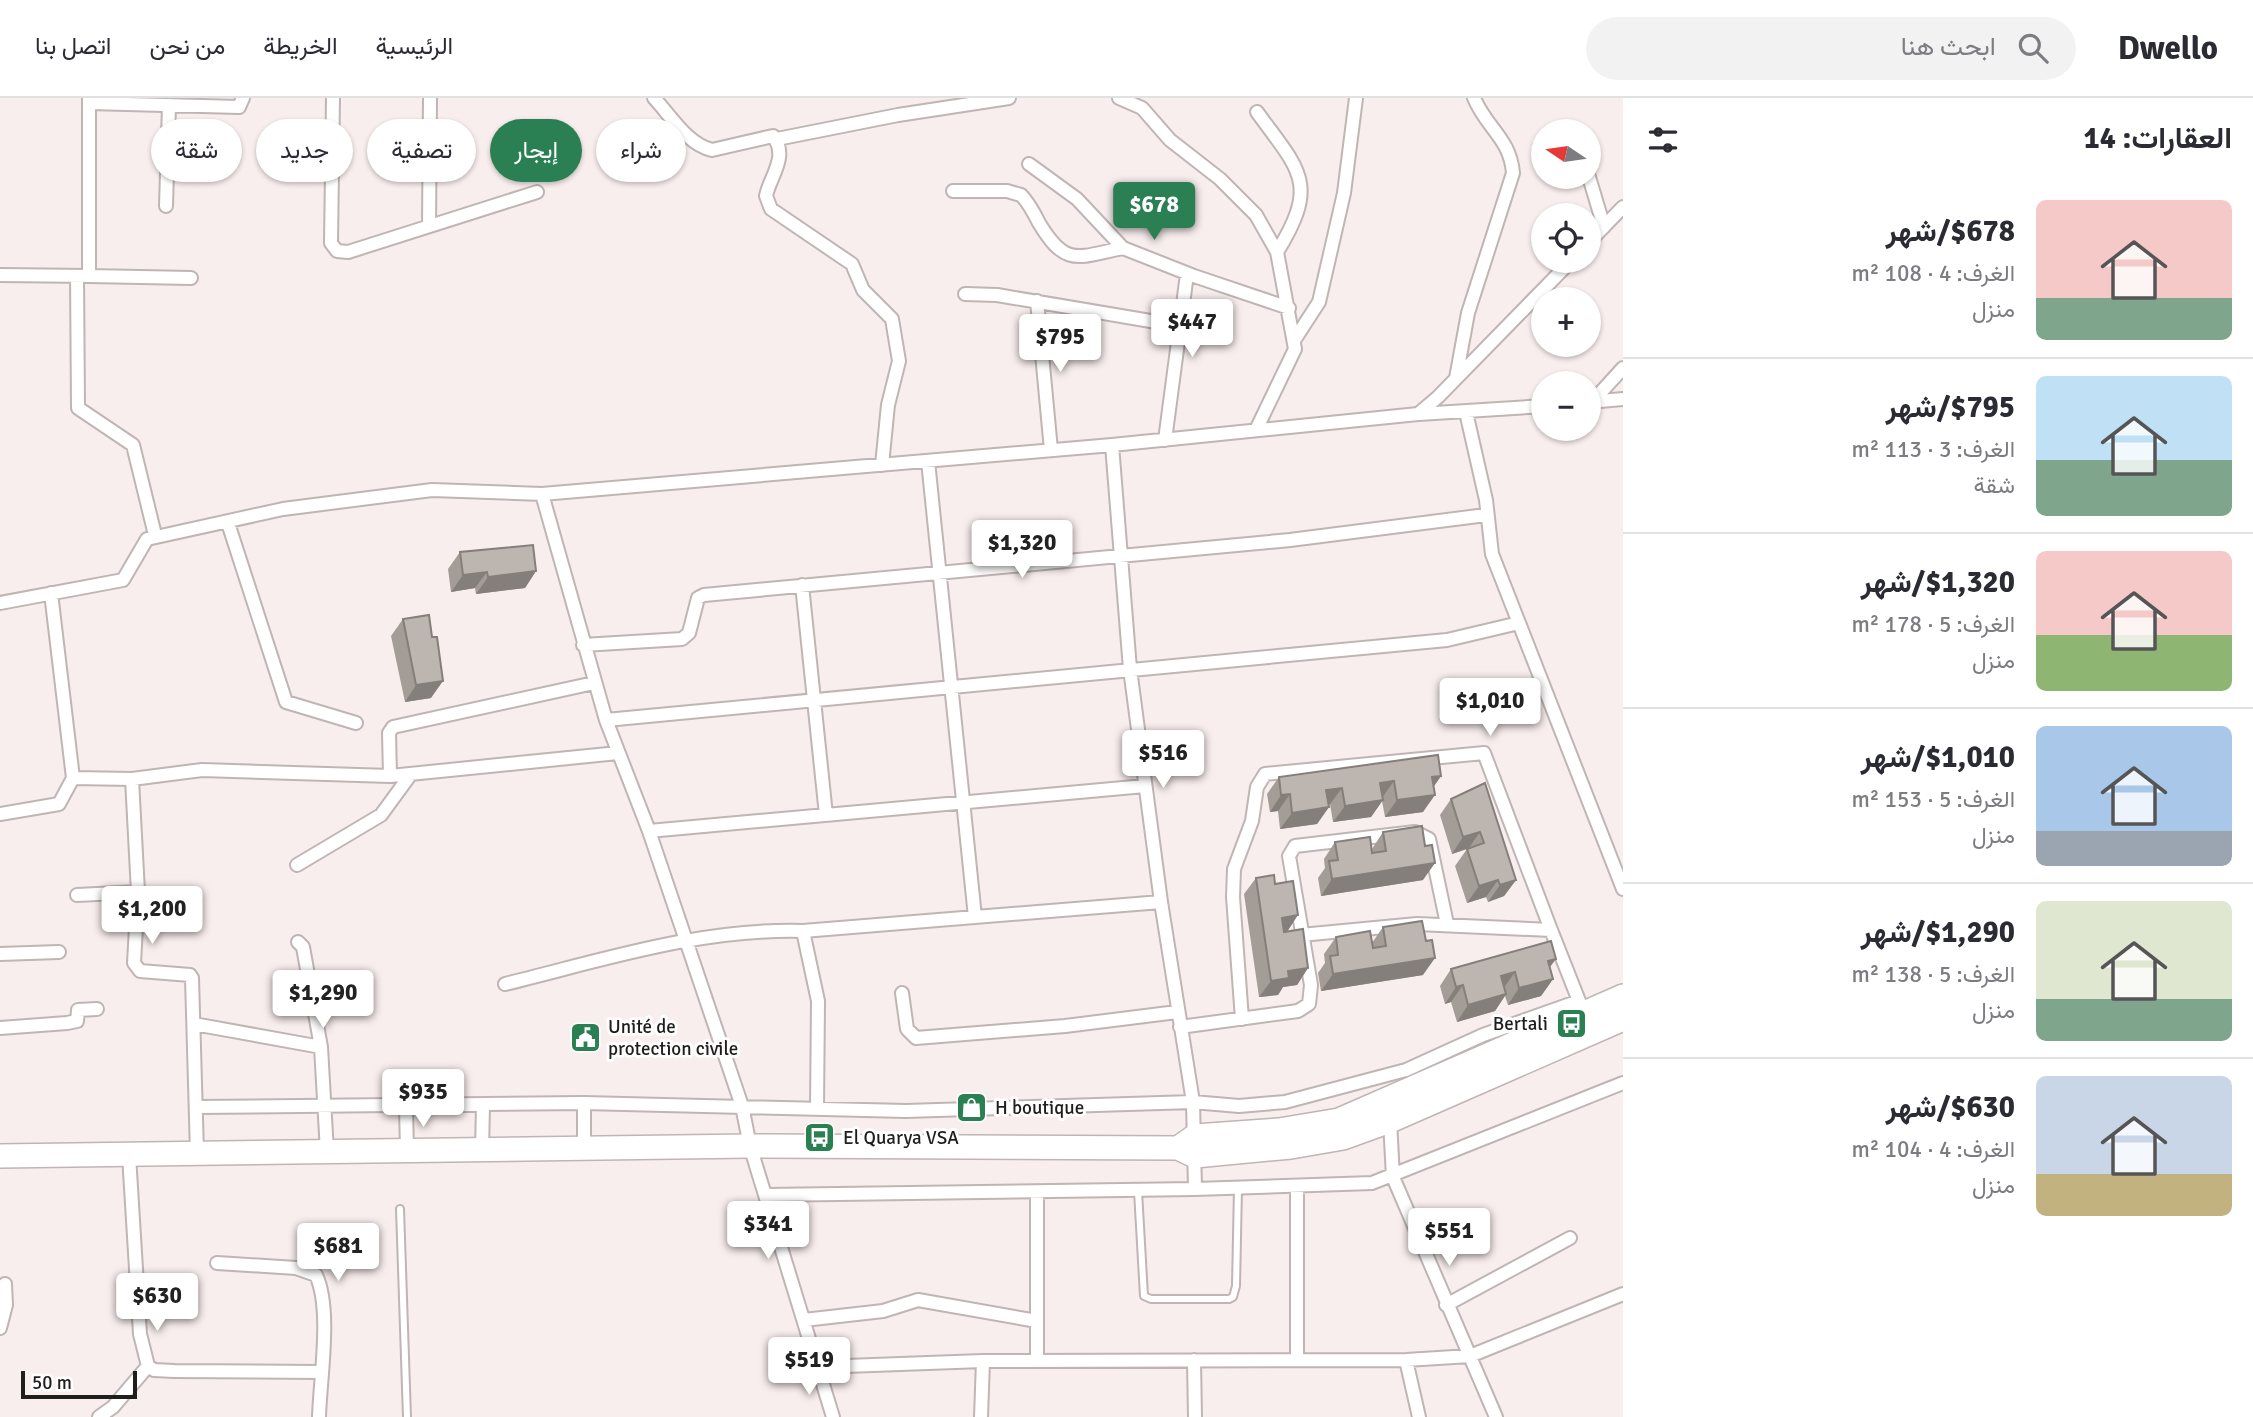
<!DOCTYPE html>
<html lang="ar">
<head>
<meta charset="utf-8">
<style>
	:root { --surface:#fff; --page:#f2f2f3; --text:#2b2b33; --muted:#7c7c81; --line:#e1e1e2; --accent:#2b8053 }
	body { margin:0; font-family:Signika,Vazirmatn,sans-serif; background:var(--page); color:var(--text); direction:rtl; height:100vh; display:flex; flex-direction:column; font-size:26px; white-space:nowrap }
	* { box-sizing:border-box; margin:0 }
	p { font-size:23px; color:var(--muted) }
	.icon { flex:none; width:38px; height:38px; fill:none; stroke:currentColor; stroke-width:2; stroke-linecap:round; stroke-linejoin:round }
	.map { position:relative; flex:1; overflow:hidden; direction:ltr }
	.side { display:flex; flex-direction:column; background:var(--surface); width:630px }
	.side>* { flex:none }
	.guide { position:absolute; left:21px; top:21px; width:665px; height:63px; direction:rtl; display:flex; gap:14px }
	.needle { width:46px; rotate:283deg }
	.controls { position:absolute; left:1531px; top:21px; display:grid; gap:14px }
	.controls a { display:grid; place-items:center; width:70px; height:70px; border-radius:50%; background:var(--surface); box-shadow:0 2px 5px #0004; font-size:35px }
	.scale { position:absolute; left:21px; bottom:18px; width:116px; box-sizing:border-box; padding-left:7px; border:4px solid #201d1d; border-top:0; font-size:19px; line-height:24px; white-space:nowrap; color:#201d1d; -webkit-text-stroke:5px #fefefe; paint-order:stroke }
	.price { position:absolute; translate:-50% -60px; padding:0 16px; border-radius:7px; background:#fff; color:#222; font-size:23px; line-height:46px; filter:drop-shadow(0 2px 4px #0008) }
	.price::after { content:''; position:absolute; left:50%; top:42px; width:21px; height:16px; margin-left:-10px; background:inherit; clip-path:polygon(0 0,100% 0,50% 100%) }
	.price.selected { background:var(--accent); color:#fff }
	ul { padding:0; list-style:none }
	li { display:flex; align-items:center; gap:21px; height:175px; padding:0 21px }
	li+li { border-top:2px solid var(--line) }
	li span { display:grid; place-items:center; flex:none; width:196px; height:140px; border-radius:10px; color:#555 }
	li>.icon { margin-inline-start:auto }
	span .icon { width:84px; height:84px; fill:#fffc; stroke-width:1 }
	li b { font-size:30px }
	h2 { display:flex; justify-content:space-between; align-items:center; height:84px; padding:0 21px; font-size:30px }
	.pill { padding:0 24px; border-radius:32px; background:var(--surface); box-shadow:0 2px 5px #0004; font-size:24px; line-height:63px }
	.pill.selected { background:var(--accent); color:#fff }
	header { display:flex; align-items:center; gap:42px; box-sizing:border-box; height:98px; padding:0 35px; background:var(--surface); border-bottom:2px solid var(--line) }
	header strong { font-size:33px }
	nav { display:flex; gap:38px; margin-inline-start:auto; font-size:24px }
	.search { width:490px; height:63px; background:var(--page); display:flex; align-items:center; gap:18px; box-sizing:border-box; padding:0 24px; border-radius:38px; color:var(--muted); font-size:26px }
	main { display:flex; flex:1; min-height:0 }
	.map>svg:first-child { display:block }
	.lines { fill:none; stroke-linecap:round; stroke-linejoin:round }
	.lane-casing { stroke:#bfb5b4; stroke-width:10 }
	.street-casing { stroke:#bfb5b4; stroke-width:16 }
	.highway-casing { stroke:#bfb5b4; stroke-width:26 }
	.lane { stroke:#fff; stroke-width:6 }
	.street { stroke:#fff; stroke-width:12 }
	.highway { stroke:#fff; stroke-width:23 }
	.wall { fill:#a39c97 }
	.shaded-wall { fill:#847f7b }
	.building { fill:#bdb5b0; stroke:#847f7b; stroke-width:2 }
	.labels { text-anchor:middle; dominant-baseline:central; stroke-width:6; stroke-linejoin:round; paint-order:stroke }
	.poi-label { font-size:19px; fill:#201d1d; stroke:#fefefe; text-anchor:start }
</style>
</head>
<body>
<header>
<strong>Dwello</strong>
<div class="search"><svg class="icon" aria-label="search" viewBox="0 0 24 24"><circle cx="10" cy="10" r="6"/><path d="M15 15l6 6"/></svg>ابحث هنا</div>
<nav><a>الرئيسية</a><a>الخريطة</a><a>من نحن</a><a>اتصل بنا</a></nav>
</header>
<main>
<section class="side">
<h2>العقارات: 14<svg class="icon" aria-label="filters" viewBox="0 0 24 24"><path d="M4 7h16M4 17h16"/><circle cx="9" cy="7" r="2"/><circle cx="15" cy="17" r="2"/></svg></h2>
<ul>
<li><span style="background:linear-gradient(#f6c9c9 70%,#7fa58c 0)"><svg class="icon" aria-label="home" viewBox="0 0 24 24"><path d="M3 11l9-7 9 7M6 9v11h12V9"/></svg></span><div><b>$678/شهر</b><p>الغرف: 4 · 108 m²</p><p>منزل</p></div></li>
<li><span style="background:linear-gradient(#bfe0f5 60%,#7fa58c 0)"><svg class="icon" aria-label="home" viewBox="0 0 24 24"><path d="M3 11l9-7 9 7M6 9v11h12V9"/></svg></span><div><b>$795/شهر</b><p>الغرف: 3 · 113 m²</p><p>شقة</p></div></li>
<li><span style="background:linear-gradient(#f6c9c9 60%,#8fb573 0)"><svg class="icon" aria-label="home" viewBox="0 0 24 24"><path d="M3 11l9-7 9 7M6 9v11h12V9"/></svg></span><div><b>$1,320/شهر</b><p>الغرف: 5 · 178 m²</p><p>منزل</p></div></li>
<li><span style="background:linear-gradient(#a9c7e8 75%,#9aa5b1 0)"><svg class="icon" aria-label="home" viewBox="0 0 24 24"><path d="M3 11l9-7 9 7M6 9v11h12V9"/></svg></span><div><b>$1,010/شهر</b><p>الغرف: 5 · 153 m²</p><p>منزل</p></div></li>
<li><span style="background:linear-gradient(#dfe7d0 70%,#7fa58c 0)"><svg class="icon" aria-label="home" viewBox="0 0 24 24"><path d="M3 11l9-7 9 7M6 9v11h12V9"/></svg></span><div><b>$1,290/شهر</b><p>الغرف: 5 · 138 m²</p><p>منزل</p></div></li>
<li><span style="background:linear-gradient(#c9d6e8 70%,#c2b280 0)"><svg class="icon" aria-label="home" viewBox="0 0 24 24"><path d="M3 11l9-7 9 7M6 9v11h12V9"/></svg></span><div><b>$630/شهر</b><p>الغرف: 4 · 104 m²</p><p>منزل</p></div></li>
</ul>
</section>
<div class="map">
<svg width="1623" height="1319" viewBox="0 0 1623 1319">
	<rect width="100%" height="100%" fill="#f8eeed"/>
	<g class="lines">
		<defs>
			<path id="lane" d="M1138 1093 1144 1198 1151 1201H1229L1233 1199 1236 1188 1238 1090
				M400 1111 407 1319"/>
			<path id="street" d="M333 0 331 145 337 153 348 154 537 94
				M654 0C671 18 687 46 712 52L773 38C789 59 770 78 766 98L771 111 852 166 863 192 892 221 899 263 888 307 882 367
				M1119 0 1142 10 1170 42 1220 81 1256 117 1277 154 1295 251 1256 332
				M89 5 239 9 243 0
				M1257 14C1299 72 1320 85 1277 154
				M777 41 898 17 1009 0
				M1029 66 1077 101 1123 150 1194 178 1289 210
				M1589 79 1604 129
				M953 93H1007L1021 97C1029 105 1034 115 1039 125 1066 170 1078 159 1123 150
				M166 108 169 7
				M429 128 430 0
				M1589 144 1623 109
				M0 177 89 178V0
				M77 178 78 310 133 347 155 437
				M89 178 191 180
				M965 196 997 197 1180 228
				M1037 203 1051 352
				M1295 241 1319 204 1344 95 1356 0
				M1456 280 1468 215 1513 75C1510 40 1487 31 1474 0
				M1589 304 1623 301
				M1592 304 1623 270
				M1466 314 1486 402 1492 456 1623 791
				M1419 316 1544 308
				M1165 342 1187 176
				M1112 347 1130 571 1161 804 1193 1004 1195 1091 1372 1085 1623 985
				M928 363 975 819
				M542 396 1112 347 1418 316 1438 299 1571 163
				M228 425 286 604 356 625
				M802 487 826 717
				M0 505 123 482 147 441 283 411 432 392 542 396 606 622 649 733 742 1008 750 1048 833 1319
				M583 547 682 541 689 535 698 500 704 497 1290 442 1486 417
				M606 622 1447 542 1519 525
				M390 678 389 635 393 629 594 585
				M73 680 132 681 138 794 134 865 140 873 190 877 192 880 197 1055
				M132 681 202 672 390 678 618 655
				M0 716 59 706 73 680 51 495
				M649 733 1145 688
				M297 767 381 717 411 676
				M77 797 138 794
				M1301 837 1417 826 1551 832 1581 908
				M298 844 303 849 321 949
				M0 856 59 854
				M505 886C603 862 701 830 803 833
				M902 895 907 931 916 940 1065 928 1177 914
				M1242 921 1233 799 1234 771 1252 723 1257 689 1265 676 1484 655 1551 832
				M194 926 321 949 327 1054
				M1180 929 1298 913 1309 906 1311 887 1289 758 1295 748 1415 734 1429 741 1447 826
				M0 930 67 925 77 923 78 912 97 911
				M196 1009 584 1005 906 1013 1193 1004 1239 1008 1285 1004 1406 972 1483 937 1579 903
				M406 1009 407 1053
				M817 1011 818 903 803 833 1161 804
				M1390 1023 1393 1079 1496 1319
				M482 1052 483 1008
				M584 1052V1005
				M129 1057 140 1236 148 1268 154 1272 174 1273 320 1274
				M1297 1088V1261
				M766 1097 1195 1091
				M217 1165 296 1170 316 1177C332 1211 320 1281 319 1319
				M1446 1207 1570 1140
				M804 1222 883 1213 918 1202 1037 1223
				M0 1230 6 1207 5 1186
				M1194 1262 1195 1319
				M1406 1262 1419 1319
				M1037 1263V1094
				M818 1269 983 1263 1406 1262 1470 1258 1623 1196
				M99 1319 113 1309 148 1268
				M981 1319 983 1263"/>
			<path id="highway" d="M1178 1050 1195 1038 1279 1032 1339 1022 1623 898
				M0 1058 750 1048 1178 1050 1195 1058 1291 1049 1343 1040 1390 1023 1623 921"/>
		</defs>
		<use href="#lane" class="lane-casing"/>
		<use href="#street" class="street-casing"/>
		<use href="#highway" class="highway-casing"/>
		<use href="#lane" class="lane"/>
		<use href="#street" class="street"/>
		<use href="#highway" class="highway"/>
	</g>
	<path class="wall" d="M460 454 536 473 525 490 476 496 475 490 451 494 448 471Z
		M403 521 431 600 405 604 391 538Z
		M1441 678 1433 689 1423 714 1385 719 1382 703 1371 719 1333 724 1330 706 1329 707V709L1317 726 1280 731 1278 713 1270 714 1267 696 1279 679Z
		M1485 685 1516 782 1504 798 1488 804 1486 799 1467 805 1455 768 1467 751 1452 756 1440 717 1451 701Z
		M1383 734 1425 748 1423 782 1321 798 1318 780 1325 770 1324 761 1335 744 1372 751Z
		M1256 780 1275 786 1287 833 1308 870 1297 887 1283 889 1278 897 1259 899 1244 796Z
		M1383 829 1423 877 1321 893 1318 875 1325 865 1324 856 1336 839 1372 845Z
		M1550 870 1553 881 1541 898 1508 907 1505 898 1495 913 1457 924 1451 904 1445 906 1440 888 1451 871Z"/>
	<path class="shaded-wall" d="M536 473 525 490 476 496 488 479Z
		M487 474 475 490 451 494 463 477Z
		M443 583 431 600 405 604 416 587Z
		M1441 678 1430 694 1432 679Z
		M1394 683 1382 700 1380 685Z
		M1342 690 1330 706 1315 709 1326 692Z
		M1290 696 1278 713 1270 714 1281 697Z
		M1435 697 1423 714 1385 719 1397 702Z
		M1383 702 1371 719 1333 724 1345 708Z
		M1329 709 1317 726 1280 731 1292 715Z
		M1480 734 1469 750 1452 756 1463 739Z
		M1435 765 1423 782 1321 798 1332 781Z
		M1498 782 1486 799 1467 805 1479 788Z
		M1516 782 1504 798 1488 804 1500 787Z
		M1298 817 1287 834 1270 837 1282 820Z
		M1435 860 1423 877 1321 893 1333 876Z
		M1556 861 1544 877 1548 863Z
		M1308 870 1297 887 1283 889 1278 897 1259 899 1271 883 1288 873Z
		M1515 874 1503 891 1501 878Z
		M1553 881 1541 898 1508 907 1519 890Z
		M1463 887 1451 904 1445 906 1456 889Z
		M1506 896 1495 913 1457 924 1468 907Z"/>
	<path class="building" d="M533 447 536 473 488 479 487 474 463 477 460 454Z
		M429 517 432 539H437L443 583 416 587 403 521Z
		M1438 657 1441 678 1432 679 1435 697 1397 702 1394 683 1380 685 1383 702 1345 708 1342 690 1326 692 1329 709 1292 715 1290 696 1281 697 1279 679Z
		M1485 685 1516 782 1500 787 1498 782 1479 788 1467 751 1484 745 1480 734 1463 739 1451 701Z
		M1422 728 1425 748 1432 747 1435 765 1332 781 1329 763 1338 762 1335 744 1370 739 1372 755 1386 753 1383 734Z
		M1274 777 1275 786 1293 783 1298 817 1282 820 1284 834 1303 831 1308 870 1288 873 1289 880 1271 883 1256 780Z
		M1422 823 1426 843 1432 842 1435 860 1333 876 1330 858 1338 857 1336 839 1370 833 1373 850 1386 848 1383 829Z
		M1551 843 1556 861 1548 863 1553 881 1519 890 1515 874 1501 878 1506 896 1468 907 1463 887 1456 889 1451 871Z"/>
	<defs>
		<symbol id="bus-square" viewBox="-11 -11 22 22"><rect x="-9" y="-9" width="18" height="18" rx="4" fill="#2b8053" stroke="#fefefe"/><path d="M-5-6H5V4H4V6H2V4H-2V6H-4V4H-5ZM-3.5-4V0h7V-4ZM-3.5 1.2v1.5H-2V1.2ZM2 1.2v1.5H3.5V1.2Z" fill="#fff"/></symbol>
		<symbol id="civic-square" viewBox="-11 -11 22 22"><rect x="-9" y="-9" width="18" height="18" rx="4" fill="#2b8053" stroke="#fefefe"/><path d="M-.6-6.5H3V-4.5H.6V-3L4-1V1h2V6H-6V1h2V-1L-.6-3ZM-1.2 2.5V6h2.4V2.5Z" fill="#fff"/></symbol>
		<symbol id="shop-square" viewBox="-11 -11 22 22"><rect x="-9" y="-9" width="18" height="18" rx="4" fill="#2b8053" stroke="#fefefe"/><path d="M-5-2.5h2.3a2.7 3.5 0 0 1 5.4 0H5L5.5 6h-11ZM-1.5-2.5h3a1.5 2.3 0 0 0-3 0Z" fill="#fff"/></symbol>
	</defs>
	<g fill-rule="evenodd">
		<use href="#bus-square" x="1554" y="908" width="35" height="35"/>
		<use href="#civic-square" x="568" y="922" width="35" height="35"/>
		<use href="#shop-square" x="954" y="992" width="35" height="35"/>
		<use href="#bus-square" x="802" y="1022" width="35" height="35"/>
	</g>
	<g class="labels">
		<g class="poi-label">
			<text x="1548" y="926" text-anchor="end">Bertali</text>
			<text x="608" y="929">Unité de<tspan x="608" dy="22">protection civile</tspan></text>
			<text x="995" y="1010">H boutique</text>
			<text x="843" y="1040">El Quarya VSA</text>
		</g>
	</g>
</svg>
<div class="controls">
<a><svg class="needle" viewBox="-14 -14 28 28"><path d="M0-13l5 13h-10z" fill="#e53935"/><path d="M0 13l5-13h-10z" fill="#7c7c81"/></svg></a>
<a><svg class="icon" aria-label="locate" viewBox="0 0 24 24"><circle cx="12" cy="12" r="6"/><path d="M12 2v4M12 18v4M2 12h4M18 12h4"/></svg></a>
<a>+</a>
<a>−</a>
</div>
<div class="scale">50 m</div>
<b class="price selected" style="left:1154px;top:144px">$678</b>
<b class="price" style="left:1192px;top:261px">$447</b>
<b class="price" style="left:1060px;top:276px">$795</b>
<b class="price" style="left:1022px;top:482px">$1,320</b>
<b class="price" style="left:1490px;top:640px">$1,010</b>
<b class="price" style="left:1163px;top:692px">$516</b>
<b class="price" style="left:152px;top:848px">$1,200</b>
<b class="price" style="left:323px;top:932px">$1,290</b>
<b class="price" style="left:423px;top:1031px">$935</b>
<b class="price" style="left:768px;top:1163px">$341</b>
<b class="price" style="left:1449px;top:1170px">$551</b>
<b class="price" style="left:338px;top:1185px">$681</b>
<b class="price" style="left:157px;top:1235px">$630</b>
<b class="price" style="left:809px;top:1299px">$519</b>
<div class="guide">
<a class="pill">شراء</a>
<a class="pill selected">إيجار</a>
<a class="pill">تصفية</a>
<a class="pill">جديد</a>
<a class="pill">شقة</a>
</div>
</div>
</main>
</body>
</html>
